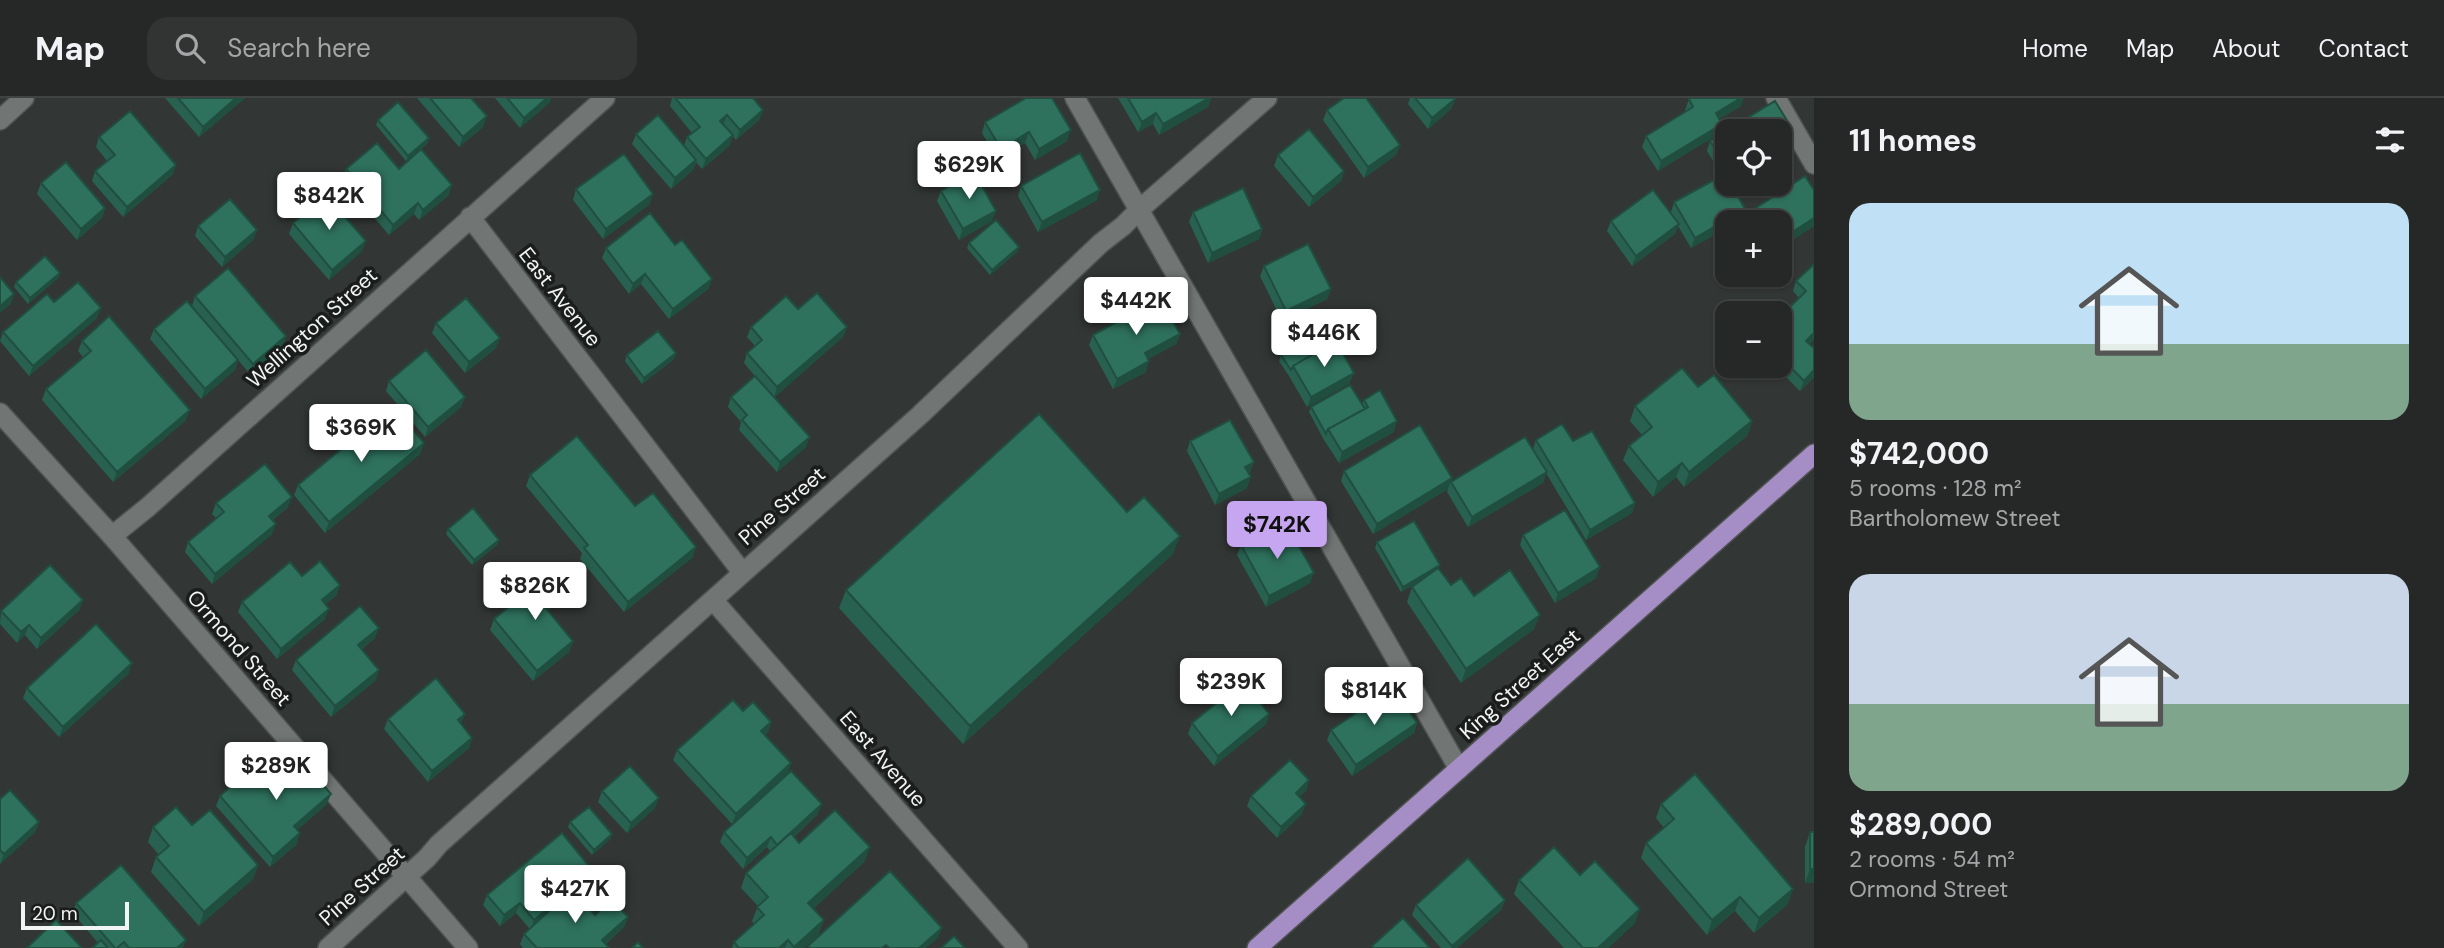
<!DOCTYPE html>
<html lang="en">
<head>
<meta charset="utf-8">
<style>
	:root { --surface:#262827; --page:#323433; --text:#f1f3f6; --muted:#a4a6a7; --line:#424444; --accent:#c6a6f0 }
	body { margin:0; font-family:"DM Sans",sans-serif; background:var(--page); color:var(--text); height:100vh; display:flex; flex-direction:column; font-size:26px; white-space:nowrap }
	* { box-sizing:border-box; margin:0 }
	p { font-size:23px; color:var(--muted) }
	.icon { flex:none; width:38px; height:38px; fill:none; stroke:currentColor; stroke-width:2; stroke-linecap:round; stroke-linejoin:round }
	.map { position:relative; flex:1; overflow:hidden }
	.details { display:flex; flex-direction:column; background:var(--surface); width:630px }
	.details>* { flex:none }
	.controls { position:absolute; left:1715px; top:21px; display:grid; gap:14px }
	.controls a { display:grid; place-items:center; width:77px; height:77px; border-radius:14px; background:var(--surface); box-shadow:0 2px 5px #0004,0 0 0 2px var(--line); font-size:35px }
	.scale { position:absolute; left:21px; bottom:18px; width:108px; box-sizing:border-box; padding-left:7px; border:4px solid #f3f5f4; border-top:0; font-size:19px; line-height:24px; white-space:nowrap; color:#f3f5f4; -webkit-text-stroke:5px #1b1d1c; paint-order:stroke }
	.price { position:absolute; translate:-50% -60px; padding:0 16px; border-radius:7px; background:#fff; color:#222; font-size:23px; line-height:46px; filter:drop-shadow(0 2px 4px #0008) }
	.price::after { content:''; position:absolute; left:50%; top:42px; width:21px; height:16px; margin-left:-10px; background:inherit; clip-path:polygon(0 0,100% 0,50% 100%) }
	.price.selected { background:var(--accent); color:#111 }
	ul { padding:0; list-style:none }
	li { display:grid; align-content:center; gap:14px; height:371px; padding:0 35px }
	li span { display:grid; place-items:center; height:217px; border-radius:21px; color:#555 }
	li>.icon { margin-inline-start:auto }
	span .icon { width:126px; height:126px; fill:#fffc; stroke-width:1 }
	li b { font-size:30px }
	h2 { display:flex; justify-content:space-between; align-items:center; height:84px; padding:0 35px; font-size:30px }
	header { display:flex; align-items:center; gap:42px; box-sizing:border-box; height:98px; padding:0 35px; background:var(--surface); border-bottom:2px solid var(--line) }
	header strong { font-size:33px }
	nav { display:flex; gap:38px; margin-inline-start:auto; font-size:24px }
	.search { width:490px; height:63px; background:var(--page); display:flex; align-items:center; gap:18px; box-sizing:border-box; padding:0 24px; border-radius:21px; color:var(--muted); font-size:26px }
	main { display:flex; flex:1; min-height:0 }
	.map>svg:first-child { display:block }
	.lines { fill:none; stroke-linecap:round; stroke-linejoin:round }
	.minor-casing { stroke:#4e5250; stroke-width:22 }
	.tertiary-casing { stroke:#4e5250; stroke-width:22 }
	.primary-casing { stroke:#4e5250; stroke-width:22 }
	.minor { stroke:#717674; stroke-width:19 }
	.tertiary { stroke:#717674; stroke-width:19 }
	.primary { stroke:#a58ec6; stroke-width:19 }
	.wall { fill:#28614f }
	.shaded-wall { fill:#204f40 }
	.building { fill:#2e715c; stroke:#204f40; stroke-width:2 }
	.labels { text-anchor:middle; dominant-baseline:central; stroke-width:7; stroke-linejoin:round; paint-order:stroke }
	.street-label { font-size:21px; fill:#f3f5f4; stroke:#1b1d1c }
</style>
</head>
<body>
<header>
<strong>Map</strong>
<div class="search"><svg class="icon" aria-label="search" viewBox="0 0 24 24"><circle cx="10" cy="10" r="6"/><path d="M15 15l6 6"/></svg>Search here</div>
<nav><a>Home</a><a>Map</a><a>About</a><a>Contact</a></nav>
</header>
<main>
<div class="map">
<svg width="1814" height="850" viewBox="0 0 1814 850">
	<rect width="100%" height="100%" fill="#323634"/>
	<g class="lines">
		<defs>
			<path id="minor" d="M1075 0 1459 671
				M1776 0 1814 66
				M0 22 24 0
				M470 119 742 474
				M112 438 148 409 605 0
				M713 502 1018 850
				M328 850 427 760 439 746 920 317 1101 145 1123 128 1140 111 1267 0"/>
			<path id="tertiary" d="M0 315 112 438 468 850"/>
			<path id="primary" d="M1257 850 1814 356"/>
		</defs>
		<use href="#minor" class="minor-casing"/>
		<use href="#tertiary" class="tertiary-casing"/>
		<use href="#primary" class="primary-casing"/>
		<use href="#minor" class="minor"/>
		<use href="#tertiary" class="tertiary"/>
		<use href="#primary" class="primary"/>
	</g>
	<path class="wall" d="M165 0H245L199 39Z
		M417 0H471L483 29 459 49Z
		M495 0H551L549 5 520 30Z
		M672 0H753L763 12 759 22 736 42 733 38 729 48 702 71 696 64 693 72 671 91 632 46 636 36 684 48 687 39 692 35 670 8Z
		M1118 0H1211L1208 9 1159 37 1153 26 1138 34Z
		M1410 0H1454L1455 1 1451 11 1428 31 1408 6Z
		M1689 1 1741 8 1719 21 1722 26 1718 36 1658 73 1642 49 1646 38 1686 14 1685 12Z
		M1775 3 1791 29 1787 40 1780 44V33H1727V77H1726L1727 80V86H1731L1745 111 1743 118 1805 78 1814 92V128L1780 150V124H1741L1740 122 1741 124H1727V130L1691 150 1678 128 1675 136 1632 168 1607 133 1611 123 1653 92 1672 117 1671 114 1674 104 1722 77 1707 53 1710 43Z
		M1327 12 1400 47 1396 57 1364 80 1323 22Z
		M378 22 429 40 427 46 406 63 376 27Z
		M985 24 1067 43 1035 62 1025 45 997 61 982 35Z
		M99 39 176 67 172 77 123 119 92 83 95 73 107 63 96 49Z
		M1278 57 1344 73 1341 83 1309 109 1274 68Z
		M346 71H399L449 97 419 122 414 116 389 137 342 82Z
		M41 85 105 110 102 120 77 142 37 96Z
		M1021 88 1097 102 1038 134 1018 98Z
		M576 91 650 106 603 141 573 102Z
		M941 93 992 123 959 142 937 103Z
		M1193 114 1262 131 1259 141 1208 165 1189 124Z
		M293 125 362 153 329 182 289 136Z
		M198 128 257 132 253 142 222 169 195 138Z
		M969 145 1019 149 1017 154 990 177 967 150Z
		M675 147 712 181 708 191 669 221 641 186 629 196 602 160 606 150Z
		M1814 166 1810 246 1814 250V279L1800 293 1775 268H1780V219L1799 200 1793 193 1796 183Z
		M1264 168 1331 191 1327 201 1282 223 1260 178Z
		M60 175 58 180 28 206 14 189 16 184Z
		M195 198 286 238 283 248 250 276 238 262 235 272 201 301 150 241 154 231 192 208Z
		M54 204 97 220 29 278 0 243 3 234Z
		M798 211 847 229 843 239 774 299 806 349 777 374 739 332 741 324 728 309 731 299 763 288 744 265 747 255 755 248 747 239 751 229Z
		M436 225 496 250 465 275 432 235Z
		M1180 236 1176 246 1148 261 1146 274 1113 291 1089 247 1093 237Z
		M1356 240 1339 249 1350 285 1307 309 1289 278 1279 263 1281 257Z
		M82 243 186 322 113 384 42 302 46 291 83 259 78 253Z
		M676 255 674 261 642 286 625 263 627 257Z
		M389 283 465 299 461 309 425 339 386 293Z
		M1698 289 1752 323 1747 338 1684 389 1676 379 1653 399 1623 362 1629 348 1642 337 1630 323 1635 308Z
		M1364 302 1394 334 1339 365 1324 342 1309 314 1311 309 1362 306Z
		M1536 342 1573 343 1635 405 1632 415 1586 442 1546 375 1543 385 1468 429 1447 394 1448 391 1373 436 1341 383 1344 373 1452 380 1451 383 1533 351Z
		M1190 343 1254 364 1250 374 1248 375 1247 390 1215 407 1187 353Z
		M424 345 420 356 325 435 294 397 298 387Z
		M530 377 635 408 693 459 624 514 580 461 582 455 526 388Z
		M216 405 288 409 273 422 272 436 212 486 185 454 188 444 216 420 212 416Z
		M1127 414 1173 456 963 646 839 510 846 492Z
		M448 431 499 442 497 447 472 467 446 436Z
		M1523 437 1596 480 1555 505 1520 447Z
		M1377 444 1438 471 1451 487 1474 498 1534 531 1461 585 1407 504 1412 489 1425 480 1401 494 1375 450Z
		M1241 447 1310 485 1266 509 1237 457Z
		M302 478 337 497 325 506V521L277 561 238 514 242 504Z
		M520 486 557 505 548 512 573 543 569 554 533 583 490 532 494 521 520 500 517 497Z
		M83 502 79 512 37 551 25 537 17 545 0 526 1 513Z
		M375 540 362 551 376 582 331 619 292 572 296 562Z
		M129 575 59 639 23 600 27 590Z
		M743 613 771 624 768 634 765 636 791 665 787 676 732 726 673 662 677 652Z
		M1269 616 1266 626 1214 668 1188 636 1192 625Z
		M388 621 472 640 469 650 428 684 384 631Z
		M1417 625 1414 635 1352 678 1327 642 1331 632Z
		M1309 682 1306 693 1300 698 1302 716 1277 740 1247 708 1251 698Z
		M602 693 655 710 627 735 598 704Z
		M220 698 327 706 297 732V746L270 769 216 708Z
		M0 701 39 724 35 734 0 766Z
		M1661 706 1788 806 1754 835 1735 813 1707 837 1641 760 1646 745 1664 730 1656 720Z
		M818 716 794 739 799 745 870 749 864 764 813 811 824 822 818 837 804 850H732L734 844 754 826 752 823 758 808 741 790 746 775 771 754 767 749 743 771 720 744 724 734Z
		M570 724 612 736 610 741 592 757 568 729Z
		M192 727 258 767 253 781 199 828 151 774 156 759 159 757 148 744 153 729Z
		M1810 734 1814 785H1805V749Z
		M593 773 590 783 575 795 595 817 628 819 624 829 606 846 609 850H523L520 846 524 836 530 831 516 815 500 828 483 807 487 797Z
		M1580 777 1635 825 1608 850H1564L1514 796 1519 782Z
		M1505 802 1501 812 1457 850H1441L1412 817 1416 807Z
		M76 805 183 850H92L98 845 73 815Z"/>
	<path class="shaded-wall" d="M236 0H245L199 39 203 29Z
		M547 0H551L549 5 520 30 524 20Z
		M1209 0H1211L1208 9 1159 37 1163 26Z
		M1741 0H1744L1741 8 1712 26 1716 15Z
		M1455 1 1451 11 1428 31 1432 20Z
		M763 12 759 22 736 42 740 32Z
		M1156 15 1153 26 1138 34 1142 24Z
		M727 17 723 27 720 23Z
		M487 18 483 29 459 49 463 39Z
		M1722 26 1718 36 1658 73 1661 63Z
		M1791 29 1787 40 1780 44V36Z
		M1071 32 1067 43 1035 62 1039 51Z
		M1029 34 1025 45 997 61 1001 51Z
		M733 37 729 48 702 71 706 61Z
		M429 40 427 46 406 63 408 58Z
		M1400 47 1396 57 1364 80 1368 69Z
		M696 62 693 72 671 91 675 80Z
		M176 67 172 77 123 119 127 109Z
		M1344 73 1341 83 1309 109 1313 99Z
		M452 87 449 97 419 122 423 112Z
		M1100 92 1097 102 1038 134 1042 124Z
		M653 96 650 106 603 141 606 131Z
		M418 105 414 116 389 137 393 127Z
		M105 110 102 120 77 142 81 131Z
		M1745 111 1741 122 1739 121 1737 124H1727V130L1691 150 1695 140Z
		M996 113 992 123 959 142 963 131Z
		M1814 120V128L1780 150V142Z
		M1679 126 1675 136 1632 168 1636 158Z
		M1262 131 1259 141 1208 165 1212 155Z
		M257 132 253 142 222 169 225 159Z
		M366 143 362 153 329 182 332 172Z
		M1019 149 1017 154 990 177 992 172Z
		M60 175 58 180 28 206 30 200Z
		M645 176 641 186 629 196 633 186Z
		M712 181 708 191 669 221 673 211Z
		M1331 191 1327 201 1282 223 1286 213Z
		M14 196 11 206 0 215V208Z
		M101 210 97 220 29 278 33 268Z
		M847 229 843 239 774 300 777 289Z
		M1358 235 1356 240 1296 274 1294 270Z
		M1814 235V242L1803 253 1806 243Z
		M1180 236 1176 246 1141 265 1145 255Z
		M286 238 283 248 250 276 253 266Z
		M500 240 496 250 465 275 469 264Z
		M676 255 674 261 642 286 644 280Z
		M238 262 235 272 201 301 205 291Z
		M1149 263 1146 274 1113 291 1117 281Z
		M1814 272V279L1800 293 1804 283Z
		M1354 275 1350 285 1307 309 1311 299Z
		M465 299 461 309 425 339 428 329Z
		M190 312 186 322 113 384 117 374Z
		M1397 323 1394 334 1339 365 1342 354Z
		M1752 323 1747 338 1684 389 1689 374Z
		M810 339 806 349 777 374 780 364Z
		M424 345 420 356 325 435 329 424Z
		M1254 364 1250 374 1241 379 1245 369Z
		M1682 365 1676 379 1653 399 1658 384Z
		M1547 374 1543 385 1468 429 1472 419Z
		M1251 379 1247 390 1215 407 1219 396Z
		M1452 380 1448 391 1373 436 1377 426Z
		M292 399 288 409 265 428 269 418Z
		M1635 405 1632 415 1586 442 1590 432Z
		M276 426 272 436 212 486 215 476Z
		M1180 438 1173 456 963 646 970 628Z
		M499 442 497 447 472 467 474 462Z
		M696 449 693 459 624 514 628 504Z
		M1440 467 1438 472 1401 494 1403 489Z
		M1600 469 1596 480 1555 505 1558 495Z
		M1314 475 1310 485 1266 509 1269 498Z
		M340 487 337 497 318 512 322 502Z
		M561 495 557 505 541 518 544 508Z
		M83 502 79 512 37 551 41 540Z
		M329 511 325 521 277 561 281 551Z
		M1540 517 1534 531 1461 585 1466 571Z
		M29 527 25 537 17 545 21 534Z
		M379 530 375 540 354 557 358 547Z
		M573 543 569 554 533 583 537 573Z
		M132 565 129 575 59 639 63 629Z
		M379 572 376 582 331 619 335 608Z
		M465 616 461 626 458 622Z
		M1269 616 1266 626 1214 668 1218 658Z
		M771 624 768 634 758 643 761 633Z
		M1417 625 1414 635 1352 678 1356 667Z
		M472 640 469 650 428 684 432 673Z
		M791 665 787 676 732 726 736 716Z
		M1309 682 1306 693 1292 705 1296 695Z
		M331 696 327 706 290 738 294 728Z
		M659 700 655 710 627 735 631 725Z
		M822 706 818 716 774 757 777 747Z
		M1306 706 1302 716 1277 740 1281 729Z
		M39 724 35 734 0 766 4 756Z
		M300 735 297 746 270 769 273 759Z
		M612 736 610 741 592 757 594 752Z
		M771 739 767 749 743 771 747 760Z
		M870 749 864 764 803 820 808 805Z
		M258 767 253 781 199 828 204 814Z
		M1810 771H1814V785H1805Z
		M593 773 590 783 531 832 534 822Z
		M1793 791 1788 806 1754 835 1759 820Z
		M1740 799 1735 813 1707 837 1712 822Z
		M1505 802 1501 812 1457 850H1451L1452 848Z
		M520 805 516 815 500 828 504 817Z
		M1640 811 1635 825 1608 850H1598Z
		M628 819 624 829 601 850 602 842Z
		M824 822 818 837 804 850H793Z
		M942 830 938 840 926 850H919Z
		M186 842 183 850H177Z
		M788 842 785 850H779Z"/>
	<path class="building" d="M178 0H236L203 29Z
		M430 0H471L487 18 463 39Z
		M507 0H547L524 20Z
		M675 0H753L763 12 740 32 727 17 720 23 733 37 706 61 687 39 700 29Z
		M1026 0H1052L1071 32 1039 51 1029 34 1001 51 985 24Z
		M1128 0H1209L1163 26 1156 15 1142 24Z
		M1344 0H1366L1400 47 1368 69 1327 12Z
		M1415 0H1454L1455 1 1432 20Z
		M1691 0H1741L1716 15 1722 26 1661 63 1646 38 1693 9 1689 1Z
		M1775 3 1791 29 1780 36V33H1727V69L1710 43Z
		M398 4 429 40 408 58 378 22Z
		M130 13 176 67 127 109 95 73 115 57 99 39Z
		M658 17 696 62 675 80 636 36Z
		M1309 31 1344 73 1313 99 1278 57Z
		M377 45 399 71 421 51 452 87 423 112 418 105 393 127 346 71Z
		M1080 55 1100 92 1042 124 1021 88Z
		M624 56 653 96 606 131 576 91Z
		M66 64 105 110 81 131 41 85Z
		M974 74 996 113 963 131 941 93Z
		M1725 76 1727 80V86H1731L1745 111 1695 140 1674 104Z
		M1805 78 1814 92V120L1780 142V124H1741L1739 121Z
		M1243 90 1262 131 1212 155 1193 114Z
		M1653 92 1679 126 1636 158 1611 123Z
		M326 97 366 143 332 172 293 125Z
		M230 101 257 132 225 159 198 128Z
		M650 115 675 147 682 142 712 181 673 211 645 176 633 186 606 150Z
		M996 122 1019 149 992 172 969 145Z
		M1308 146 1331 191 1286 213 1264 168Z
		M45 158 60 175 30 200 16 184Z
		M1814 166V235L1806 243 1814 250V272L1804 283 1780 258V219L1806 193 1796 183Z
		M228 170 286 238 253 266 195 198Z
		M0 179 14 196 0 208Z
		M78 184 101 210 33 268 3 234 47 196 54 204Z
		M817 195 847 229 777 289 747 255 762 242 751 229 786 198 798 211Z
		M466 200 500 240 469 264 436 225Z
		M1160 200 1180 236 1145 255 1149 263 1117 281 1093 237Z
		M187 203 238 262 205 291 154 231Z
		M109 218 190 312 117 374 46 291 91 253 82 243Z
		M1349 219 1358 235 1337 246 1336 243 1293 268 1291 272 1281 257Z
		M658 233 676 255 644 280 627 257Z
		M1336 243 1354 275 1311 299 1293 268Z
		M426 252 465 299 428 329 389 283Z
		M1682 270 1698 289 1714 277 1752 323 1689 374 1682 365 1658 384 1629 348 1652 329 1635 308Z
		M755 278 810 339 780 364 742 322 747 317 731 299Z
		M1350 287 1365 311 1328 331 1326 336 1311 309Z
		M1380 292 1397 323 1342 354 1328 331 1368 309 1364 302Z
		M393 308 424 345 329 424 298 387Z
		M1039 316 1127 414 1144 399 1180 438 970 628 846 492Z
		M1230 322 1254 364 1245 369 1251 379 1219 396 1190 343Z
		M1562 326 1573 343 1592 333 1635 405 1590 432 1536 342Z
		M1420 327 1452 380 1377 426 1344 373Z
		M577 338 635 408 653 395 696 449 628 504 584 450 588 447 530 377Z
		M1525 339 1547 374 1472 419 1451 384Z
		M265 366 292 399 269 418 276 426 215 476 188 444 224 414 216 405Z
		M473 410 499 442 474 462 448 431Z
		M1565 412 1600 469 1558 495 1523 437Z
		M1414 423 1440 467 1403 489 1377 444Z
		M1274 429 1284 447 1295 441 1314 475 1269 498 1241 447Z
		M320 463 340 487 322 502 329 511 281 551 242 504 290 464 302 478Z
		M50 467 83 502 41 540 29 527 21 534 1 513Z
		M540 470 561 495 544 508 573 543 537 573 494 521 527 494 520 486Z
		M1438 470 1451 487 1461 480 1474 498 1510 472 1540 517 1466 571 1412 489Z
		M360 508 379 530 358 547 379 572 335 608 296 562Z
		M96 526 132 565 63 629 27 590Z
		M436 580 465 616 458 622 472 640 432 673 388 621Z
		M1243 583 1269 616 1218 658 1192 625Z
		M1393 590 1417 625 1356 667 1331 632Z
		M733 602 743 613 753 604 771 624 761 633 791 665 736 716 677 652Z
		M294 654 331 696 294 728 300 735 273 759 220 698 247 674 257 686Z
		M1290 662 1309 682 1296 695 1306 706 1281 729 1251 698Z
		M630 668 659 700 631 725 602 693Z
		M791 673 822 706 777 747 771 739 747 760 724 734Z
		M1695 676 1793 791 1759 820 1740 799 1712 822 1646 745 1674 721 1661 706Z
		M10 692 39 724 4 756 0 752V701Z
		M176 709 192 727 210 712 258 767 204 814 156 759 169 748 153 729Z
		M589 709 612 736 594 752 570 724Z
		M835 712 870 749 808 805 824 822 794 849 788 842 779 850H739L734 844 764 817 757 809 768 799 746 775 791 735 799 745Z
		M1810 734H1814V771H1810Z
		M562 735 593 773 534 822 520 805 504 817 487 797Z
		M1554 749 1580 777 1595 763 1640 811 1598 850H1583L1519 782Z
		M1468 760 1505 802 1452 848 1416 807Z
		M121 767 186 842 177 850H129L124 844 117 850H115L76 805Z
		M890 773 942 830 919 850H889L886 847 882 850H810L808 848Z
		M572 792 595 817 612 802 628 819 602 842 609 850H537L524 836Z
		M1403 820 1430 850H1374L1372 848Z
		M56 822 82 850H27Z
		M954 838 965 850H941Z
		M101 842 108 850H92Z
		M638 844 643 850H632Z"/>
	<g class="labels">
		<g class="street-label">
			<text transform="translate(560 199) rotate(52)">East Avenue</text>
			<text transform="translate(312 230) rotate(-42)">Wellington Street</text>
			<text transform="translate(782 408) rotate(-41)">Pine Street</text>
			<text transform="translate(239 550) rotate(49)">Ormond Street</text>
			<text transform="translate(1520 586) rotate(-42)">King Street East</text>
			<text transform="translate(883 661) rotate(49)">East Avenue</text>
			<text transform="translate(362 788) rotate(-42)">Pine Street</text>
		</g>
	</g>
</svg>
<div class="controls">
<a><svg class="icon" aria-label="locate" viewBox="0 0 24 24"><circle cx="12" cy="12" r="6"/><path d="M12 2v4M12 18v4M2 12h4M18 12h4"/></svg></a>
<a>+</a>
<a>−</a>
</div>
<div class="scale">20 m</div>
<b class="price" style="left:969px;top:103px">$629K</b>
<b class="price" style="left:329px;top:134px">$842K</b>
<b class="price" style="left:1136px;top:239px">$442K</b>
<b class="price" style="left:1324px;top:271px">$446K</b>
<b class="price" style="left:361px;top:366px">$369K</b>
<b class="price selected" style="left:1277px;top:463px">$742K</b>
<b class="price" style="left:535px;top:524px">$826K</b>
<b class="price" style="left:1231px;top:620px">$239K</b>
<b class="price" style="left:1374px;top:629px">$814K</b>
<b class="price" style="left:276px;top:704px">$289K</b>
<b class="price" style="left:575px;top:827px">$427K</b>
</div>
<section class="details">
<h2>11 homes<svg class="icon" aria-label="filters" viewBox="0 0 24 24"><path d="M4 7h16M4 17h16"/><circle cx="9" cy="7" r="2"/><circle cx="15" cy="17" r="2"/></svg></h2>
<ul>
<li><span style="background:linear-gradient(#bfe0f5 65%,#7fa58c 0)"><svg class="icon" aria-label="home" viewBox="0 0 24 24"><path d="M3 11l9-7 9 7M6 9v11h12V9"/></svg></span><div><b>$742,000</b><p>5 rooms · 128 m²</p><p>Bartholomew Street</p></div></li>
<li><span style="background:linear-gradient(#c9d6e8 60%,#7fa58c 0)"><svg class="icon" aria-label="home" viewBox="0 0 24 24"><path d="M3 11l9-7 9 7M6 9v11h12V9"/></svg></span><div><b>$289,000</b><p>2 rooms · 54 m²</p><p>Ormond Street</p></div></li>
</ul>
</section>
</main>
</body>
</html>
